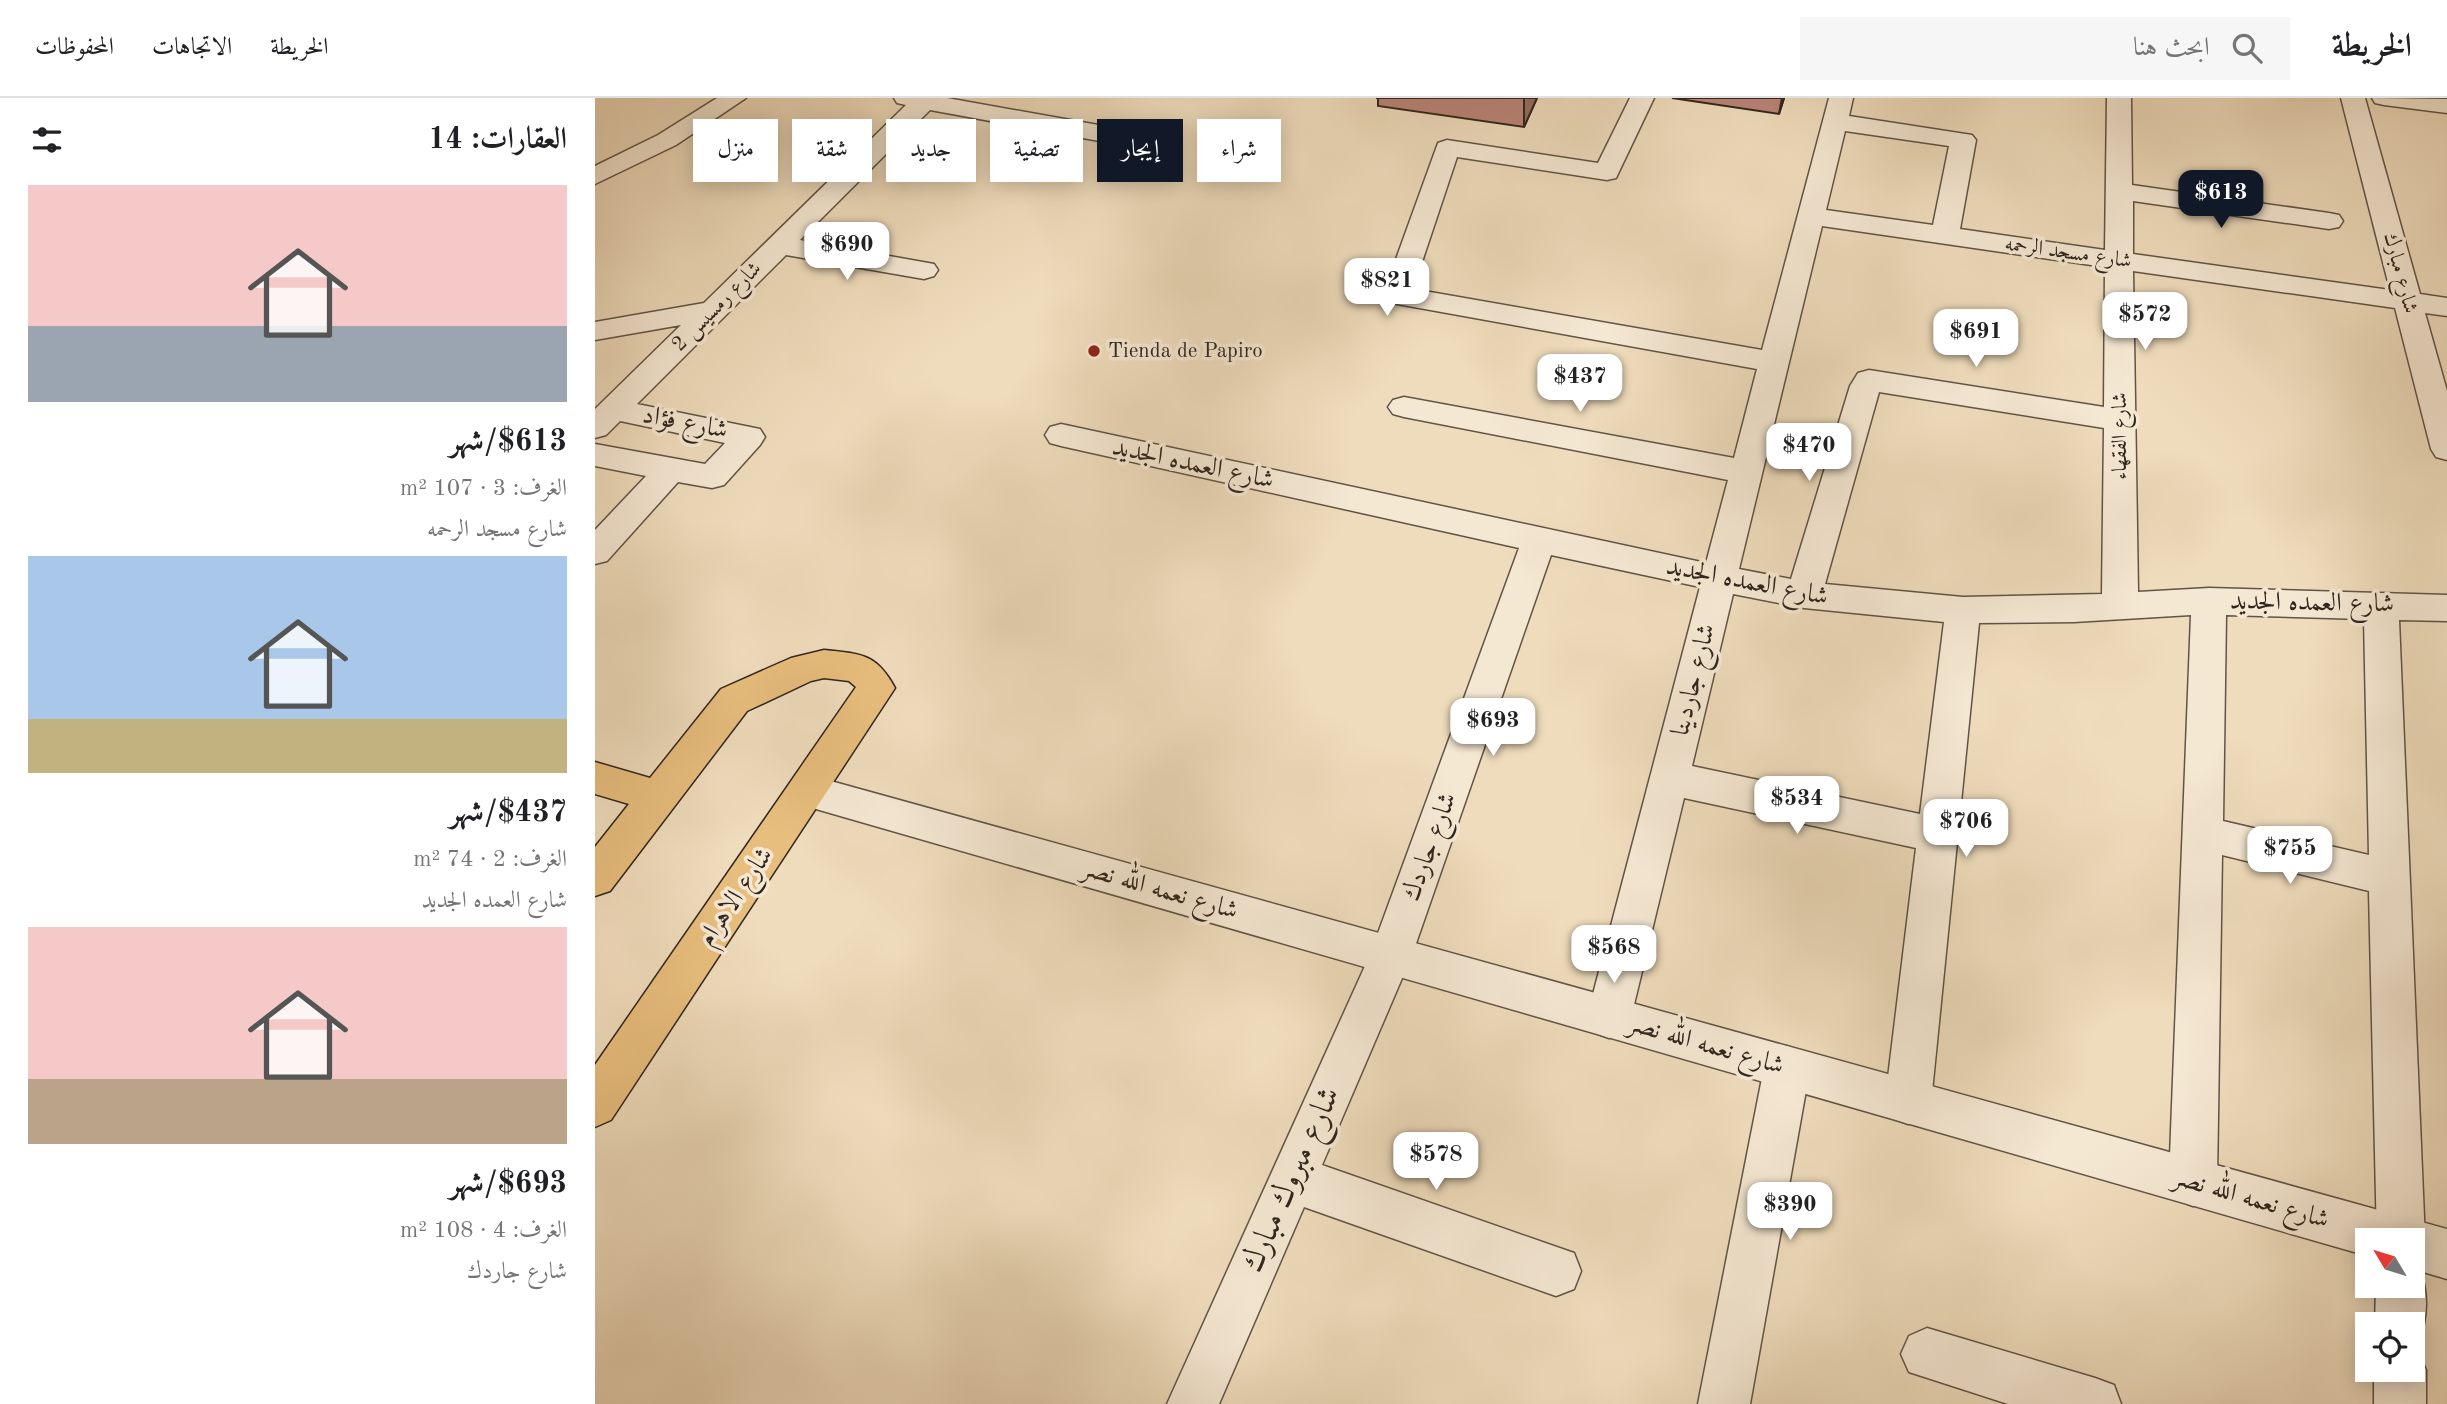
<!DOCTYPE html>
<html lang="ar">
<head>
<meta charset="utf-8">
<style>
	:root { --surface:#fff; --page:#f6f6f6; --text:#202124; --muted:#757577; --line:#e0e0e0; --accent:#111827 }
	body { margin:0; font-family:"Old Standard TT",Amiri,serif; background:var(--page); color:var(--text); direction:rtl; height:100vh; display:flex; flex-direction:column; font-size:26px; white-space:nowrap }
	* { box-sizing:border-box; margin:0 }
	p { font-size:23px; color:var(--muted) }
	.icon { flex:none; width:38px; height:38px; fill:none; stroke:currentColor; stroke-width:2; stroke-linecap:round; stroke-linejoin:round }
	.map { position:relative; flex:1; overflow:hidden; direction:ltr }
	.sheet { display:flex; flex-direction:column; background:var(--surface); width:595px }
	.sheet>* { flex:none }
	.guide { position:absolute; left:21px; top:21px; width:665px; height:63px; direction:rtl; display:flex; gap:14px }
	.needle { width:46px; rotate:308deg }
	.controls { position:absolute; left:1760px; top:1130px; display:grid; gap:14px }
	.controls a { display:grid; place-items:center; width:70px; height:70px; border-radius:0px; background:var(--surface); box-shadow:0 4px 18px #0003; font-size:35px }
	.price { position:absolute; translate:-50% -60px; padding:0 16px; border-radius:14px; background:#fff; color:#222; font-size:23px; line-height:46px; filter:drop-shadow(0 2px 4px #0008) }
	.price::after { content:''; position:absolute; left:50%; top:42px; width:21px; height:16px; margin-left:-10px; background:inherit; clip-path:polygon(0 0,100% 0,50% 100%) }
	.price.active { background:var(--accent); color:#fff }
	ul { padding:0; list-style:none }
	li { display:grid; align-content:center; gap:14px; height:371px; padding:0 28px }
	li span { display:grid; place-items:center; height:217px; border-radius:0px; color:#555 }
	li>.icon { margin-inline-start:auto }
	span .icon { width:126px; height:126px; fill:#fffc; stroke-width:1 }
	li b { font-size:30px }
	h2 { display:flex; justify-content:space-between; align-items:center; height:84px; padding:0 28px; font-size:30px }
	.chip { padding:0 24px; border-radius:0px; background:var(--surface); box-shadow:0 4px 18px #0003; font-size:24px; line-height:63px }
	.chip.active { background:var(--accent); color:#fff }
	header { display:flex; align-items:center; gap:42px; box-sizing:border-box; height:98px; padding:0 35px; background:var(--surface); border-bottom:2px solid var(--line) }
	header strong { font-size:33px }
	nav { display:flex; gap:38px; margin-inline-start:auto; font-size:24px }
	.search { width:490px; height:63px; background:var(--page); display:flex; align-items:center; gap:18px; box-sizing:border-box; padding:0 24px; border-radius:0px; color:var(--muted); font-size:26px }
	main { display:flex; flex:1; min-height:0 }
	.map>svg:first-child { display:block }
	.lines { fill:none; stroke-linecap:round; stroke-linejoin:round }
	.minor-casing { stroke:#605446; stroke-width:3 }
	.tertiary-casing { stroke:#605446; stroke-width:3 }
	.primary-casing { stroke:#30261e; stroke-width:3 }
	.minor { fill:#f5e8d3; fill-rule:evenodd }
	.tertiary { fill:#f5e8d3; fill-rule:evenodd }
	.primary { fill:#e8be7e; fill-rule:evenodd }
	.wall { fill:#b98478; stroke:#30261e; stroke-width:2 }
	.shaded-wall { fill:#966c61; stroke:#30261e; stroke-width:2 }
	.poi-dot { fill:#8f2418; stroke:#f5e8d3; stroke-width:2.5 }
	.labels { text-anchor:middle; dominant-baseline:central; stroke-width:7; stroke-linejoin:round; paint-order:stroke }
	.far-street-label { font-size:21px; fill:#30261e; stroke:#f5e8d3 }
	.far-poi-label { font-size:21px; fill:#30261e; stroke:#f5e8d3; text-anchor:start }
	.street-label { font-size:26px; fill:#30261e; stroke:#f5e8d3 }
	.near-street-label { font-size:32px; fill:#30261e; stroke:#f5e8d3 }
</style>
</head>
<body>
<header>
<strong>الخريطة</strong>
<div class="search"><svg class="icon" aria-label="search" viewBox="0 0 24 24"><circle cx="10" cy="10" r="6"/><path d="M15 15l6 6"/></svg>ابحث هنا</div>
<nav><a>الخريطة</a><a>الاتجاهات</a><a>المحفوظات</a></nav>
</header>
<main>
<div class="map">
<svg width="1852" height="1306" viewBox="0 0 1852 1306">
	<rect width="100%" height="100%" fill="#efdcbc"/>
	<filter id="stains"><feTurbulence type="fractalNoise" baseFrequency=".00286" numOctaves="4"/><feColorMatrix values="0 0 0 0 .2 0 0 0 0 .09 0 0 0 0 .02 0 0 0 .5 -.17"/></filter>
	<radialGradient id="worn" r=".72"><stop offset=".6" stop-color="#630" stop-opacity="0"/><stop offset="1" stop-color="#630" stop-opacity=".3"/></radialGradient>
	<g class="lines">
		<defs>
			<path id="minor" d="M122 0H151L81 47 0 86V68L63 37Z
				M299 0H352L537 33 546 36 550 41 546 46 537 49 335 12 205 142 339 166 343 172 339 178 329 181 191 157 42 306 165 331 170 339 165 347 129 387 117 390 83 384 12 463 0 466V432L51 378 0 368V346L110 366 130 345 25 323 11 337 0 340V311L86 227 0 242V224L109 205 311 7 302 5Z
				M1035 0H1059L1021 80 1012 82 862 59 818 191 1167 252 1234 0H1258L1254 18 1377 37 1381 42 1365 131 1510 152 1512 0H1536L1537 87 1734 115 1744 117 1748 123 1744 129 1734 131 1538 103V156L1795 192 1746 0H1770L1825 196 1852 200V218L1830 215 1852 293V362L1841 359 1836 351 1800 210 1538 173 1543 494 1614 490 1852 497V523L1804 522 1830 1143 1823 1160 1818 1162V1143H1782L1774 793 1627 757 1622 1084 1615 1101 1598 1108 1581 1101 1574 1084 1596 517 1479 524 1384 525 1336 1004 1329 1020 1313 1026 1297 1020 1290 1004 1321 750 1089 700 1036 919 1030 934 1014 940 998 934 992 919 1105 489 956 457 817 857 727 1067 979 1155 986 1173 979 1191 961 1198 709 1109 624 1306H572L775 857 924 450 466 348 455 345 450 337 455 329 466 326 1111 465 1133 382 809 319 798 316 793 309 798 302 809 299 1139 360 1162 271 802 206 792 203 788 197 843 45 852 42 1003 65ZM1250 33 1354 48 1338 127 1231 112ZM1227 128 1510 169 1509 309 1274 272 1263 275 1255 288 1196 481 1144 471ZM1284 294 1509 330 1507 496 1368 499 1230 486ZM1138 496 1209 510 1349 524 1325 716 1097 668ZM1631 517 1769 521 1774 757 1628 723Z
				M1777 0 1852 1V15L1789 7 1780 5Z
				M1192 948 1208 955 1215 970 1155 1306H1103L1169 970 1176 955Z
				M1818 1168 1824 1170C1834 1195 1833 1220 1823 1245L1818 1247V1227H1780L1781 1188H1818Z
				M1332 1230 1500 1280 1519 1287 1526 1306H1413L1314 1274 1306 1256 1314 1238Z
				M1818 1252 1823 1254 1831 1272V1306H1779V1272H1818Z"/>
			<path id="tertiary" d="M214 677 1852 1131V1181L1818 1171V1143H1773V1158L214 709 200 705 194 693 200 681Z"/>
			<path id="primary" d="M229 552C266 556 281 555 300 590L16 1022 0 1029V967L261 589 254 583 229 580 216 583 152 613 15 793 0 798V749L34 706 0 696V664L55 680 126 591 196 560Z"/>
		</defs>
		<use href="#minor" class="minor-casing"/>
		<use href="#tertiary" class="tertiary-casing"/>
		<use href="#primary" class="primary-casing"/>
		<use href="#minor" class="minor"/>
		<use href="#tertiary" class="tertiary"/>
		<use href="#primary" class="primary"/>
	</g>
	<path class="wall" d="M781 0H942L929 29 783 8V0Z
		M1077 0H1189L1184 16Z"/>
	<path class="shaded-wall" d="M929 0H942L929 29Z
		M1187 0H1189L1184 16Z"/>
	<circle class="poi-dot" cx="499" cy="253" r="7"/>
	<g class="labels">
		<g class="far-street-label">
			<text transform="translate(1473 155) rotate(8)">شارع مسجد الرحمه</text>
			<text transform="translate(1805 175) rotate(75)">شارع مبارك</text>
			<text transform="translate(122 209) rotate(-45)">شارع رمسيس 2</text>
			<text transform="translate(1525 338) rotate(-90)">شارع الفقهاء</text>
		</g>
		<g class="far-poi-label">
			<text x="513" y="253">Tienda de Papiro</text>
		</g>
		<g class="street-label">
			<text transform="translate(90 325) rotate(11)">شارع فؤاد</text>
			<text transform="translate(598 366) rotate(12)">شارع العمده الجديد</text>
			<text transform="translate(1152 484) rotate(11)">شارع العمده الجديد</text>
			<text transform="translate(1717 505) rotate(1)">شارع العمده الجديد</text>
			<text transform="translate(1099 582) rotate(-76)">شارع جاردينا</text>
			<text transform="translate(835 749) rotate(-70)">شارع جاردك</text>
			<text transform="translate(565 792) rotate(16)">شارع نعمه الله نصر</text>
			<text transform="translate(141 799) rotate(-56)">شارع الاهرام</text>
			<text transform="translate(1111 947) rotate(16)">شارع نعمه الله نصر</text>
			<text transform="translate(1656 1101) rotate(16)">شارع نعمه الله نصر</text>
		</g>
		<g class="near-street-label">
			<text transform="translate(697 1082) rotate(-66)">شارع مبروك مبارك</text>
		</g>
	</g>
	<rect width="100%" height="100%" filter="url(#stains)"/>
	<rect width="100%" height="100%" fill="url(#worn)"/>
</svg>
<div class="controls">
<a><svg class="needle" viewBox="-14 -14 28 28"><path d="M0-13l5 13h-10z" fill="#e53935"/><path d="M0 13l5-13h-10z" fill="#757577"/></svg></a>
<a><svg class="icon" aria-label="locate" viewBox="0 0 24 24"><circle cx="12" cy="12" r="6"/><path d="M12 2v4M12 18v4M2 12h4M18 12h4"/></svg></a>
</div>
<b class="price active" style="left:1626px;top:132px">$613</b>
<b class="price" style="left:252px;top:184px">$690</b>
<b class="price" style="left:792px;top:220px">$821</b>
<b class="price" style="left:1550px;top:254px">$572</b>
<b class="price" style="left:1381px;top:271px">$691</b>
<b class="price" style="left:985px;top:316px">$437</b>
<b class="price" style="left:1214px;top:385px">$470</b>
<b class="price" style="left:898px;top:660px">$693</b>
<b class="price" style="left:1202px;top:738px">$534</b>
<b class="price" style="left:1371px;top:761px">$706</b>
<b class="price" style="left:1695px;top:788px">$755</b>
<b class="price" style="left:1019px;top:887px">$568</b>
<b class="price" style="left:841px;top:1094px">$578</b>
<b class="price" style="left:1195px;top:1144px">$390</b>
<div class="guide">
<a class="chip">شراء</a>
<a class="chip active">إيجار</a>
<a class="chip">تصفية</a>
<a class="chip">جديد</a>
<a class="chip">شقة</a>
<a class="chip">منزل</a>
</div>
</div>
<section class="sheet">
<h2>العقارات: 14<svg class="icon" aria-label="filters" viewBox="0 0 24 24"><path d="M4 7h16M4 17h16"/><circle cx="9" cy="7" r="2"/><circle cx="15" cy="17" r="2"/></svg></h2>
<ul>
<li><span style="background:linear-gradient(#f6c9c9 65%,#9aa5b1 0)"><svg class="icon" aria-label="home" viewBox="0 0 24 24"><path d="M3 11l9-7 9 7M6 9v11h12V9"/></svg></span><div><b>$613/شهر</b><p>الغرف: 3 · 107 m²</p><p>شارع مسجد الرحمه</p></div></li>
<li><span style="background:linear-gradient(#a9c7e8 75%,#c2b280 0)"><svg class="icon" aria-label="home" viewBox="0 0 24 24"><path d="M3 11l9-7 9 7M6 9v11h12V9"/></svg></span><div><b>$437/شهر</b><p>الغرف: 2 · 74 m²</p><p>شارع العمده الجديد</p></div></li>
<li><span style="background:linear-gradient(#f6c9c9 70%,#b9a48a 0)"><svg class="icon" aria-label="home" viewBox="0 0 24 24"><path d="M3 11l9-7 9 7M6 9v11h12V9"/></svg></span><div><b>$693/شهر</b><p>الغرف: 4 · 108 m²</p><p>شارع جاردك</p></div></li>
</ul>
</section>
</main>
</body>
</html>
